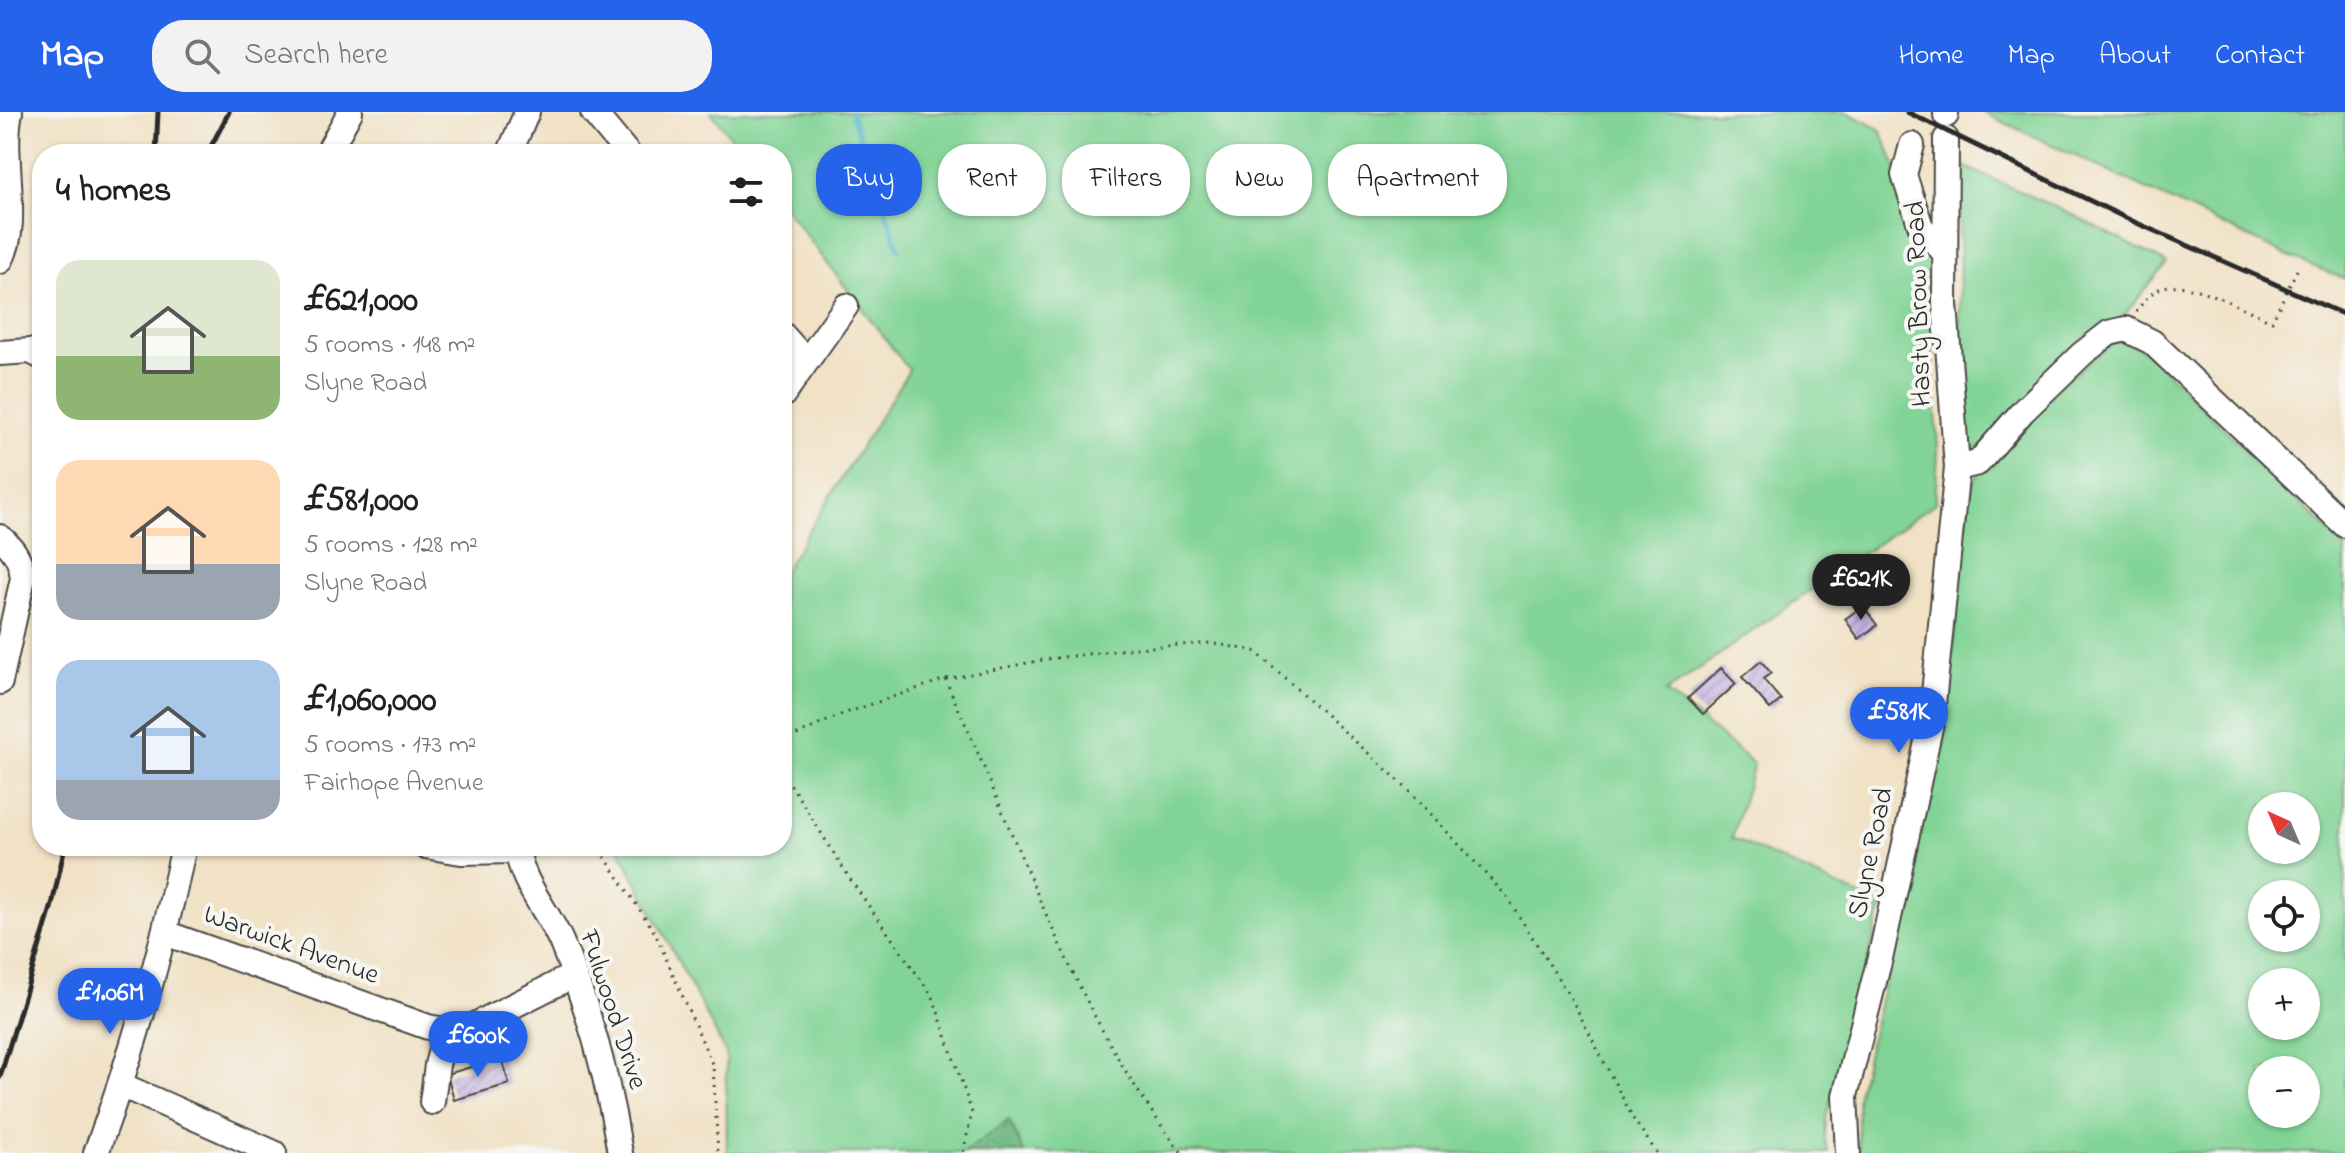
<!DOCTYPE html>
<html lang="en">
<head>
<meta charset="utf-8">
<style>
	:root { --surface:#fff; --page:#f2f2f2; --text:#202124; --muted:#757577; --accent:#2563eb }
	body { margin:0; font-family:"Indie Flower",sans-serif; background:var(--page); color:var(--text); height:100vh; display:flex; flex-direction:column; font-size:30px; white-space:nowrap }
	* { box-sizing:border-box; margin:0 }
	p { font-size:26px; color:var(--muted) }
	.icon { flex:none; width:44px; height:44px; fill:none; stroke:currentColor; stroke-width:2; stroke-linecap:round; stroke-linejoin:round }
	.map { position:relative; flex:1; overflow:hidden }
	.drawer { position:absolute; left:32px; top:32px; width:760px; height:712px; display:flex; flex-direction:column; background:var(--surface); border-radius:32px; box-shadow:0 2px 6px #0004 }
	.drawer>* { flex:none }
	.hud { position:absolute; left:816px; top:32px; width:760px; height:72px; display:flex; gap:16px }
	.needle { width:52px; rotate:316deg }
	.controls { position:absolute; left:2248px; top:680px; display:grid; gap:16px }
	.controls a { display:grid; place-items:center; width:72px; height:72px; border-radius:50%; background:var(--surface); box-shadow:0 2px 6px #0004; font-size:40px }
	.price { position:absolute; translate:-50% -68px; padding:0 18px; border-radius:28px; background:var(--accent); color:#fff; font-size:26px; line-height:52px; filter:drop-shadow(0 2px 4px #0008) }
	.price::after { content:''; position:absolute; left:50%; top:48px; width:24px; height:18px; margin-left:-12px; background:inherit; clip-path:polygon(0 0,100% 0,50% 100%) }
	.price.on { background:#222; color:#fff }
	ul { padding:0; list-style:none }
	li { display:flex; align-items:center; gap:24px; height:200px; padding:0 24px }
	li span { display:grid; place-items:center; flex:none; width:224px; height:160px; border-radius:24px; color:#555 }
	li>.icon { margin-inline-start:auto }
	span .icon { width:96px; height:96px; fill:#fffc; stroke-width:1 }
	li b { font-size:34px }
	h2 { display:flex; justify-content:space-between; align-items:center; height:96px; padding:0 24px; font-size:34px }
	.chip { padding:0 28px; border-radius:32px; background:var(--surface); box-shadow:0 2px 6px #0004; font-size:28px; line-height:72px }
	.chip.on { background:var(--accent); color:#fff }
	header { display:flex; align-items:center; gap:48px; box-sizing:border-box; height:112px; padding:0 40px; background:var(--accent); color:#fff }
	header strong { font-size:38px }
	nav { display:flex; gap:44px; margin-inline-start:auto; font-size:28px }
	.search { width:560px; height:72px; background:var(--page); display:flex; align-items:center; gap:20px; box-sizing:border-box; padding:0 28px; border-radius:32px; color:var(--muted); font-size:30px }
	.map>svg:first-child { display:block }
	.grass { fill:#82d496; stroke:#568060; stroke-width:2; fill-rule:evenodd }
	.forest { fill:url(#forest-crowns); stroke:#4a7055; stroke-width:2 }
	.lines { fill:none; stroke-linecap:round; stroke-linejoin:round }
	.stream { stroke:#45b0c3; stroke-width:5 }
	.building { fill:url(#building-hatch) }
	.minor-casing { stroke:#494642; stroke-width:28 }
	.path { stroke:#494642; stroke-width:3; stroke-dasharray:2 6; stroke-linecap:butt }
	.minor { stroke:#fff; stroke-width:24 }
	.rail { stroke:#2b2b2b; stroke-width:5 }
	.labels { text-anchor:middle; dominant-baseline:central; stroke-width:8; stroke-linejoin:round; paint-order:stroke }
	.street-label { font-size:28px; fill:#2b2b2b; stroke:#f6f6f2 }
</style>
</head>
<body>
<header>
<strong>Map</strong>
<div class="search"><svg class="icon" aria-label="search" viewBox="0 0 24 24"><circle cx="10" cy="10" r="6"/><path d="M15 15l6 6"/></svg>Search here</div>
<nav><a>Home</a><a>Map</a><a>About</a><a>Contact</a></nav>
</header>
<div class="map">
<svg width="2345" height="1041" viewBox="0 0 2345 1041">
	<defs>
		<pattern id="forest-crowns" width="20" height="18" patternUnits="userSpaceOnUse" patternTransform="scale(2)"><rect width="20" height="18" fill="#69b67f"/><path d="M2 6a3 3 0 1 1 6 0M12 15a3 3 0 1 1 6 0" fill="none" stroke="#579468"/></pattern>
		<pattern id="building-hatch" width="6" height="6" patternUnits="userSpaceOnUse" patternTransform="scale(2)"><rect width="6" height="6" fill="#c3b0e0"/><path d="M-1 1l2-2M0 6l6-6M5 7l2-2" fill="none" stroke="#9f8fb6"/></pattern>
	</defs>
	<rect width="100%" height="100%" fill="#f6f6f2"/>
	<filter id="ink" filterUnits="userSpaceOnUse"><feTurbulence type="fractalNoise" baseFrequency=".0125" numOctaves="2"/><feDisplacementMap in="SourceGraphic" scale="16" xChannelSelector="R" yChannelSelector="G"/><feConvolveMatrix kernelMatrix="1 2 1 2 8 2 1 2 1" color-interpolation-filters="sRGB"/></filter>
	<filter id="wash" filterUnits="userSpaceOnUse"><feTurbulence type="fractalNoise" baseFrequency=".006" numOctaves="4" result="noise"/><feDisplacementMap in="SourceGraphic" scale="32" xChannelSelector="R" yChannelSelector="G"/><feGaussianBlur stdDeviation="1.8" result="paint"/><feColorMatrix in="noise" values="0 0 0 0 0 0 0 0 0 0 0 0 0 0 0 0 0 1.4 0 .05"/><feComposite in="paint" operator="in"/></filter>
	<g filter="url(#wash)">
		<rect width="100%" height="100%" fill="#f1e1c5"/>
		<path class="grass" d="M711 0H1847L1881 18 1932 148V225L1938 340 1935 391 1666 580 1754 652 1732 726 1882 794 1826 1006 1825 1030 1829 1041H1024L1009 1008 964 1041H727L726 941 618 734H782V462L909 258 782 92V42H744Z
			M1982 0H2345V167L2295 147Z
			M1959 52 2075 104 2167 151 2121 207 1978 337 1967 339 1960 216Z
			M2122 228 2145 239 2345 435V1041H1859L1857 986 1946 609 1967 388 1974 367 2054 279 2109 233ZM2262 694H2306V738H2262ZM2262 782H2306V826H2262ZM2262 870H2306V914H2262ZM2262 958H2306V1002H2262Z"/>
		<path class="forest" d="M1009 1008 1024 1041H964Z"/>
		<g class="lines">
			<path class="stream" d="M851 0 899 137"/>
		</g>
		<g id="blocks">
			<path class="building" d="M1863 494 1877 513 1859 527 1845 507Z
				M1761 549 1771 561 1763 567 1781 588 1770 597 1742 565Z
				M1721 556 1736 572 1703 602 1688 586Z
				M502 946 509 972 454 988 447 962Z"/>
		</g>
	</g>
	<g filter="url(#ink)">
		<use href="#blocks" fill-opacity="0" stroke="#494642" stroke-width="2"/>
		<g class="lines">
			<defs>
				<path id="minor" d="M593 0 628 42
					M1946 0V3
					M1912 33 1904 63 1921 115 1945 141
					M327 42 350 0
					M509 42 527 0
					M0 149C22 112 0 46 10 0
					M782 222 806 249
					M0 241 30 239 42 245
					M782 284 846 194
					M1957 356 1978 351 2023 299 2082 242 2109 221 2126 217 2152 230 2345 413
					M0 425C14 437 21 448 23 466L0 570
					M425 734 461 740 517 739
					M517 734C520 772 550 800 563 834 590 900 609 971 620 1041
					M165 821 428 915 450 919 473 914 574 863
					M121 973 274 1041
					M432 990 437 953 446 918
					M96 1041C133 940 162 839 184 734
					M1848 1041 1845 984 1882 838 1931 611 1957 356 1945 192 1946 27"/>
			</defs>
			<use href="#minor" class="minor-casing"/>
			<path class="path" d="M2136 200C2144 189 2150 180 2164 175 2189 167 2247 199 2272 209L2299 154
				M945 567C1019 726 1072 901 1182 1041
				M782 630 840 603 945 567 1048 547 1135 536 1211 531 1255 539 1407 676 1507 785 1573 890 1634 1008 1657 1041
				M782 659 852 770 933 885 972 1001 963 1041
				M599 736 611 737 614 734
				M537 739 599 736 655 821 713 954 718 1041"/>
			<use href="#minor" class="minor"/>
			<path class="rail" d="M1907 0 2130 108 2345 203
				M156 42 158 0
				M207 42 229 0
				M0 965 52 793 65 734"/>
		</g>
	</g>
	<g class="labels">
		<g class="street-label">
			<text transform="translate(1920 192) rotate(-92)">Hasty Brow Road</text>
			<text transform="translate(1872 741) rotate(-78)">Slyne Road</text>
			<text transform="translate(291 834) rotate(20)">Warwick Avenue</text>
			<text transform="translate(612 898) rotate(72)">Fulwood Drive</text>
		</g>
	</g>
</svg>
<div class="controls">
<a><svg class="needle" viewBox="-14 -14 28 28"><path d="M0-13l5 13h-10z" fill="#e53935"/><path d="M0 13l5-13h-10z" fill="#757577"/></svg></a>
<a><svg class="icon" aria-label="locate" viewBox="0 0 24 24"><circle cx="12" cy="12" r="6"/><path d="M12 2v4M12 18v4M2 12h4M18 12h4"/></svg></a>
<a>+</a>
<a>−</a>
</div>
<b class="price on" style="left:1861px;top:510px">£621K</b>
<b class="price" style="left:1899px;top:643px">£581K</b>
<b class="price" style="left:110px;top:924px">£1.06M</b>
<b class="price" style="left:478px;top:967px">£600K</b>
<div class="hud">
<a class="chip on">Buy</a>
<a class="chip">Rent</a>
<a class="chip">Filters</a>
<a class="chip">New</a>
<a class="chip">Apartment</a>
</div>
<section class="drawer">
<h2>4 homes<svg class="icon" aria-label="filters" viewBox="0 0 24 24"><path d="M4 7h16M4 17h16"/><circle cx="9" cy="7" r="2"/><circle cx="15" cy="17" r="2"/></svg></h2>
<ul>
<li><span style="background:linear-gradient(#dfe7d0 60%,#8fb573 0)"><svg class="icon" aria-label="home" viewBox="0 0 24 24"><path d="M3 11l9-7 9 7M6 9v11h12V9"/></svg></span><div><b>£621,000</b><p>5 rooms · 148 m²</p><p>Slyne Road</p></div></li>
<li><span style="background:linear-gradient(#ffd9b3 65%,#9aa5b1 0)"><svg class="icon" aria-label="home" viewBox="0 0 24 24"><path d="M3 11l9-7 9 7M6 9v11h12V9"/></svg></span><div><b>£581,000</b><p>5 rooms · 128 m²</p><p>Slyne Road</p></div></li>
<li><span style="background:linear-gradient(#a9c7e8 75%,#9aa5b1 0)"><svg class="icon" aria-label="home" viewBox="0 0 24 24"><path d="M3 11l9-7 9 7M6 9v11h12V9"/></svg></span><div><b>£1,060,000</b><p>5 rooms · 173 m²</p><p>Fairhope Avenue</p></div></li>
</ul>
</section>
</div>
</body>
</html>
